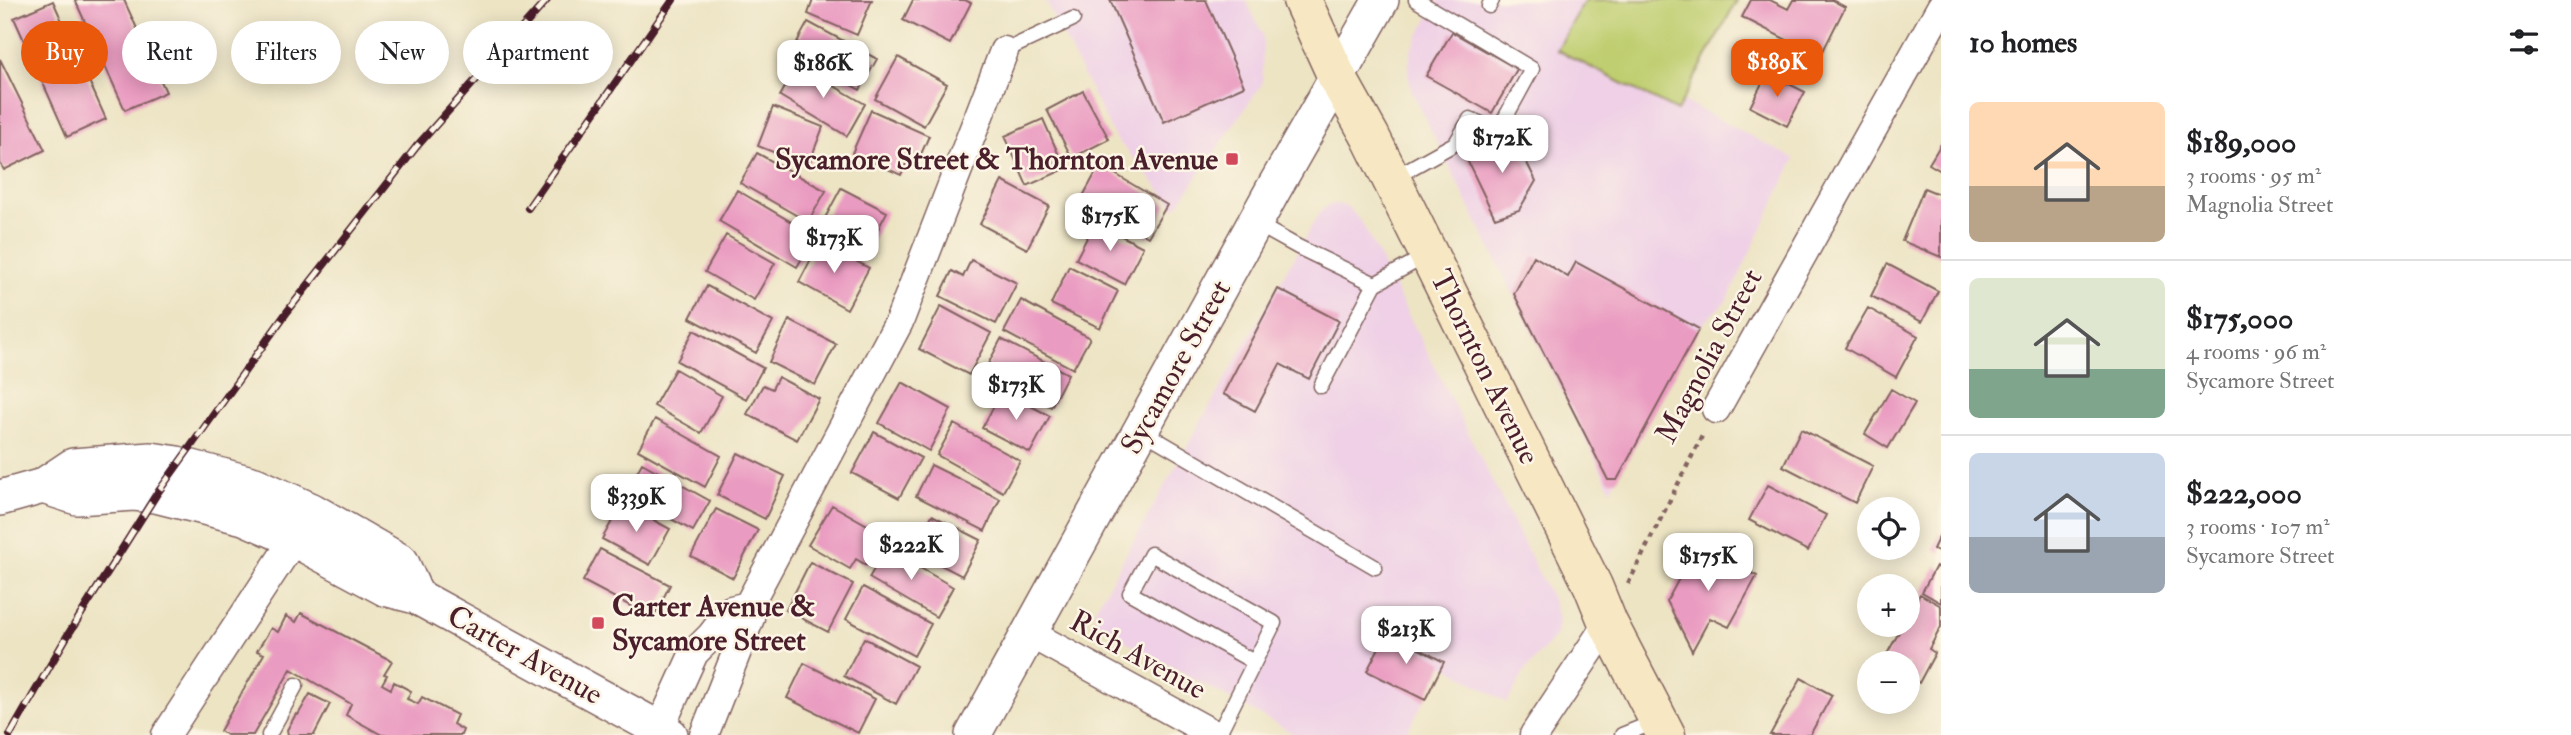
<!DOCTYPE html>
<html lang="en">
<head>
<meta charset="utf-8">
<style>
	:root { --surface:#fff; --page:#f2f2f2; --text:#202124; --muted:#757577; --line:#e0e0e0; --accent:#ea580c }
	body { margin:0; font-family:"IM FELL Double Pica",serif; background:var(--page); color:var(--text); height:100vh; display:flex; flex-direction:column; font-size:26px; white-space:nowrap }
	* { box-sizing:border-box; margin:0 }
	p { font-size:23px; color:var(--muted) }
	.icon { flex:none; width:38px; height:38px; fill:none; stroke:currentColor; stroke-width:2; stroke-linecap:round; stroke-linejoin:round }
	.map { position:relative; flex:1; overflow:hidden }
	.panel { display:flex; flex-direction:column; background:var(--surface); width:630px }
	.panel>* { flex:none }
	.hud { position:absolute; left:21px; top:21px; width:665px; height:63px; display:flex; gap:14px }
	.buttons { position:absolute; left:1857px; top:497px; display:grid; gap:14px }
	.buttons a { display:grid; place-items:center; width:63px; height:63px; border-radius:50%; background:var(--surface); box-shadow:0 4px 18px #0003; font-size:35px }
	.price { position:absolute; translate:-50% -60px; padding:0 16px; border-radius:14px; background:#fff; color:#222; font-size:23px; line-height:46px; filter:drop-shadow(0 2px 4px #0008) }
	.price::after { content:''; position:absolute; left:50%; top:42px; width:21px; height:16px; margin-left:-10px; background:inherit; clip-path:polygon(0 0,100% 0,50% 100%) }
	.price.current { background:var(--accent); color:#fff }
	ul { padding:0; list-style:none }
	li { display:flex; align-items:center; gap:21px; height:175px; padding:0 28px }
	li+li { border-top:2px solid var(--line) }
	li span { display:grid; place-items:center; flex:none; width:196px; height:140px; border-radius:10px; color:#555 }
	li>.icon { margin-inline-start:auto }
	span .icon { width:84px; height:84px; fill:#fffc; stroke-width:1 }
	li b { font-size:30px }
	h2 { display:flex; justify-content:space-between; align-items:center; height:84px; padding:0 28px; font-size:30px }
	.tag { padding:0 24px; border-radius:32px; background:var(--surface); box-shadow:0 4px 18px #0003; font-size:24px; line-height:63px }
	.tag.current { background:var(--accent); color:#fff }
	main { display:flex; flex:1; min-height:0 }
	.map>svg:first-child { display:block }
	.built { fill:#efd0e6 }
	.green { fill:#bfce70; stroke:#84764e; stroke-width:2 }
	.building { fill:#ea9bc1 }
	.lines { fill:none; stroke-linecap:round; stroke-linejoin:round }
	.service-casing { stroke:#836461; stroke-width:17 }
	.minor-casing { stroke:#836461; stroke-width:31 }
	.tertiary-casing { stroke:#836461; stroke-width:38 }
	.secondary-casing { stroke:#836461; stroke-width:41 }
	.path { stroke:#836461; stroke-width:4.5; stroke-dasharray:5 5; stroke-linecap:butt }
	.service { stroke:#fff; stroke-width:14 }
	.minor { stroke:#fff; stroke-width:28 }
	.tertiary { stroke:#fff; stroke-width:35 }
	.secondary { stroke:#f7e8c3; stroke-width:38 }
	.rail-casing { stroke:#4a1f2b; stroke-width:8 }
	.rail { stroke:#fcf5e5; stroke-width:5; stroke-dasharray:16; stroke-linecap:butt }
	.poi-dot { fill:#d1495b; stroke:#fcf5e5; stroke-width:2.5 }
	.labels { text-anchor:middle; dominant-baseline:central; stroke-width:5; stroke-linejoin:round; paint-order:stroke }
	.poi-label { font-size:30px; font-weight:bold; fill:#4a1f2b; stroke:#fcf5e5; text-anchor:end }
	.street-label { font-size:30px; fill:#4a1f2b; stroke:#fcf5e5 }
</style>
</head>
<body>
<main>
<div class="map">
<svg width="1941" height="735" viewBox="0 0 1941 735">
	<rect width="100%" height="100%" fill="#fcf5e5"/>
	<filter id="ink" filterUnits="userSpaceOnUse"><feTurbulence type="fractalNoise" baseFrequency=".0143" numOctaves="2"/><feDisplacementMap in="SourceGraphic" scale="14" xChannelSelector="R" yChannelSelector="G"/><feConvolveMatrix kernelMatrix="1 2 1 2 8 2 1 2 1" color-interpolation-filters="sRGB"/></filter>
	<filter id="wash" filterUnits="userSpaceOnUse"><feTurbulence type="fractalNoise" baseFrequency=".00686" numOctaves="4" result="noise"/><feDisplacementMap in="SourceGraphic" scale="28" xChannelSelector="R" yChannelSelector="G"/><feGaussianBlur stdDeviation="1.57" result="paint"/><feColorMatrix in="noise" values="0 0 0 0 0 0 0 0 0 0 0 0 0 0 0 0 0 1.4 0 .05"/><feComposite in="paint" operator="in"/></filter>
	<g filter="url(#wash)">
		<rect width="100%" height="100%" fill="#ede4c4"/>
		<path class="built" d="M1045 0H1246L1263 35 1262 84 1176 208 1114 136Z
			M1438 0H1585L1557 50 1678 111 1683 101 1795 159 1728 299 1699 327 1611 490 1412 92 1408 73 1411 50Z
			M1337 204 1347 206 1362 223 1553 601 1558 619 1556 635 1525 671 1507 703 1444 665 1405 735H1296L1100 627 1095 619 1094 611 1319 213 1328 205Z"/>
		<path class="green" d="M1585 0H1737L1677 111 1557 50Z"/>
		<g id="blocks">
			<path class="building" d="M75 0H124L166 92 125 110Z
				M813 0H872L857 35 808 14Z
				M913 0H965L971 3 950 44 903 20Z
				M1110 0H1206L1244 86 1164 122Z
				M1751 0H1770L1788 9 1793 0H1832L1845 7 1820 57 1742 17Z
				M53 1 106 119 67 137 14 18Z
				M808 22 877 59 860 90 791 53Z
				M1452 32 1517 69 1492 113 1426 76Z
				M898 57 947 84 924 126 875 99Z
				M0 59 45 150 4 170 0 163Z
				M798 65 865 104 847 136 780 96Z
				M1767 73 1805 92 1787 126 1750 107Z
				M1083 91 1109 139 1072 158 1047 110Z
				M773 107 823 127 808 166 758 146Z
				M871 110 929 136 918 161 909 157 901 175 852 153Z
				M1043 119 1065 169 1027 186 1005 136Z
				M1512 133 1536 181 1519 210 1495 218 1465 156Z
				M1941 144V171L1929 164Z
				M757 153 826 191 808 222 740 183Z
				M1100 165 1167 205 1148 237 1082 198Z
				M1002 181 1049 206 1027 249 980 224Z
				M841 188 887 212 865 254 819 229Z
				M1924 188 1941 195V257L1902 241Z
				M737 190 815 236 797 267 719 221Z
				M1095 222 1143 247 1124 284 1076 259Z
				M726 235 775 263 754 300 705 272Z
				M820 242 869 268 847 309 799 282Z
				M1534 256 1568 277 1576 262 1699 329 1617 480H1608L1514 294Z
				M971 260 1017 283 996 324 940 296 952 271 963 277Z
				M1887 264 1938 291 1922 322 1871 296Z
				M1069 266 1118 291 1100 328 1051 304Z
				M707 286 773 322 756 353 690 318Z
				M1278 289 1339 321 1309 379 1280 364 1255 411 1223 394Z
				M1021 300 1090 338 1073 369 1004 332Z
				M941 306 991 333 969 375 919 349Z
				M1868 308 1918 336 1896 377 1845 348Z
				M789 320 836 344 815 385 769 362Z
				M694 330 763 368 746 399 677 361Z
				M1001 339 1068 374 1051 407 984 372Z
				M675 369 722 396 701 433 654 406Z
				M778 377 819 399 797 440 747 414 763 385 772 389Z
				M902 382 951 409 929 451 879 423Z
				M1891 389 1915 403 1888 448 1865 434Z
				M1002 391 1050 416 1030 453 982 428Z
				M655 419 721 456 705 487 638 450Z
				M954 424 1020 461 1003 492 937 455Z
				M1801 429 1873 466 1855 503 1783 466Z
				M874 432 921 458 899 498 852 473Z
				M738 453 785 476 765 519 717 495Z
				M642 463 710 501 693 531 625 494Z
				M931 465 1000 499 985 531 916 496Z
				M1768 485 1826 515 1808 551 1749 520Z
				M622 503 670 529 650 565 602 539Z
				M832 505 883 534 866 565 856 559 850 569 808 545Z
				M716 509 758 530 733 578 691 556Z
				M932 515 981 540 962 576 914 551Z
				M1941 532V553L1933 549Z
				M1698 543 1757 576 1729 627 1710 618 1692 651 1667 601Z
				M886 548 953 587 936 617 869 578Z
				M600 549 670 585 653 618 583 581Z
				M810 562 853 584 828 632 786 610Z
				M1936 566 1941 569V603L1922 592Z
				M863 587 931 624 914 656 846 619Z
				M1920 594 1941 606V627L1929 649 1935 653 1919 683 1908 677V663H1882L1903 625H1908V616Z
				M301 613 392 661 384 674 387 675 382 684 391 689 394 682 411 691 407 699 418 704 422 697 457 715 453 724 463 730 461 735H382L346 715 351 704 291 669 253 735H227L220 731 264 654 257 651 271 628 278 632 286 616 296 622Z
				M1387 632 1444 662 1425 700 1367 671Z
				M864 638 916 666 896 704 844 676Z
				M804 663 875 699 858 733 787 698Z
				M1801 678 1832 695 1810 735H1770Z
				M310 694 330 704 314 735H288L287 730 296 714 298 715Z"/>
		</g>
	</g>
	<g filter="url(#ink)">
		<use href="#blocks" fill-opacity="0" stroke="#836461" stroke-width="2"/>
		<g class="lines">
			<defs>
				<path id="service" d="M1489 6 1492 0
					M1004 51 1073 19
					M1393 178 1456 143 1470 119 1498 131 1532 69 1416 0
					M1255 223 1298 247 1375 284 1321 386
					M1375 284 1429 254
					M1142 431 1375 567
					M269 735 296 685
					M1218 735 1274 623 1151 554 1130 593 1254 662
					M1622 735 1657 721"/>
				<path id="minor" d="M1716 409 1941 7
					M1029 633 1215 735
					M659 730 694 653 711 636 731 610 748 606
					M166 735 294 539
					M704 735 750 618 748 606 899 322 1004 51
					M1534 735 1608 623"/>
				<path id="tertiary" d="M43 486 77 497 133 493 156 495 244 517 294 539 385 588 416 596 670 735
					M0 498 43 486 73 466 151 460 177 464 255 485 312 511 401 562 416 596
					M973 735 1273 190 1381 0"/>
				<path id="secondary" d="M1302 0 1337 77 1370 136 1593 586 1608 623 1666 735"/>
			</defs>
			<use href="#service" class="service-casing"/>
			<use href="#minor" class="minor-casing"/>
			<use href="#tertiary" class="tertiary-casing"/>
			<use href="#secondary" class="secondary-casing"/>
			<path class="path" d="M1628 584 1704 432"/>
			<use href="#service" class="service"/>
			<use href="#minor" class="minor"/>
			<use href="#tertiary" class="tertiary"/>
			<use href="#secondary" class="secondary"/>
			<defs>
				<path id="rail" d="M528 208 673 0
					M10 735 66 638 156 495 287 312 417 146 547 0"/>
			</defs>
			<use href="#rail" class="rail-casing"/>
			<use href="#rail" class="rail"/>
		</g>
	</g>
	<g class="poi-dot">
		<rect x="1225" y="152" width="14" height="14" rx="3.5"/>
		<rect x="591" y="616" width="14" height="14" rx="3.5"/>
	</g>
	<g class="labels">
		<g class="poi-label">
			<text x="1218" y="159">Sycamore Street &amp; Thornton Avenue</text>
			<text x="612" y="606" text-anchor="start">Carter Avenue &amp;<tspan x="612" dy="34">Sycamore Street</tspan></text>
		</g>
		<g class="street-label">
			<text transform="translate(1709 356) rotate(-62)">Magnolia Street</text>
			<text transform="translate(1176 367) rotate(-61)">Sycamore Street</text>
			<text transform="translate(1485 367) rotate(64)">Thornton Avenue</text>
			<text transform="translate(525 655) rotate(29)">Carter Avenue</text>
			<text transform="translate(1138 655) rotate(29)">Rich Avenue</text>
		</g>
	</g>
</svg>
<div class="buttons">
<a><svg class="icon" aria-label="locate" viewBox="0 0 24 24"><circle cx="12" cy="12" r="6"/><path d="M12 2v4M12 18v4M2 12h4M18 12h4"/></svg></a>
<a>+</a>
<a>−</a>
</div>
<b class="price current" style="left:1777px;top:99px">$189K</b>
<b class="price" style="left:823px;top:100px">$186K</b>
<b class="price" style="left:1502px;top:175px">$172K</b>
<b class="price" style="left:1110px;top:253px">$175K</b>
<b class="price" style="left:834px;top:275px">$173K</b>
<b class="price" style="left:1016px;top:422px">$173K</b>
<b class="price" style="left:636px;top:534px">$339K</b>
<b class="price" style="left:911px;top:582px">$222K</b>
<b class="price" style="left:1708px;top:593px">$175K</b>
<b class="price" style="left:1406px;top:666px">$213K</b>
<div class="hud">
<a class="tag current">Buy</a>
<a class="tag">Rent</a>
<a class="tag">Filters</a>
<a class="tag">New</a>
<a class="tag">Apartment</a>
</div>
</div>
<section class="panel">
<h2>10 homes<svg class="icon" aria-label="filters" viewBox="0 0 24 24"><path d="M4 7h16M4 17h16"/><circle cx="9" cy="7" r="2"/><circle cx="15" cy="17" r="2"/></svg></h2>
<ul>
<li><span style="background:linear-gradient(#ffd9b3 60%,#b9a48a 0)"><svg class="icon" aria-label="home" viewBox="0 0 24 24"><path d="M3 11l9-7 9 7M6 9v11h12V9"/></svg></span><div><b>$189,000</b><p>3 rooms · 95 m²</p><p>Magnolia Street</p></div></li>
<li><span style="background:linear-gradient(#dfe7d0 65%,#7fa58c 0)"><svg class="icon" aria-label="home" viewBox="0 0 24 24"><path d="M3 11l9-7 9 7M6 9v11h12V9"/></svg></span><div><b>$175,000</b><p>4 rooms · 96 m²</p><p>Sycamore Street</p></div></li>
<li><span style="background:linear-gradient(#c9d6e8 60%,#9aa5b1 0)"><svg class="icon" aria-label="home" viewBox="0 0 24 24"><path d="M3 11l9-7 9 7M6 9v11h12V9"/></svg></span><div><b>$222,000</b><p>3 rooms · 107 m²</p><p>Sycamore Street</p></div></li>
</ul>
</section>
</main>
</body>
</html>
